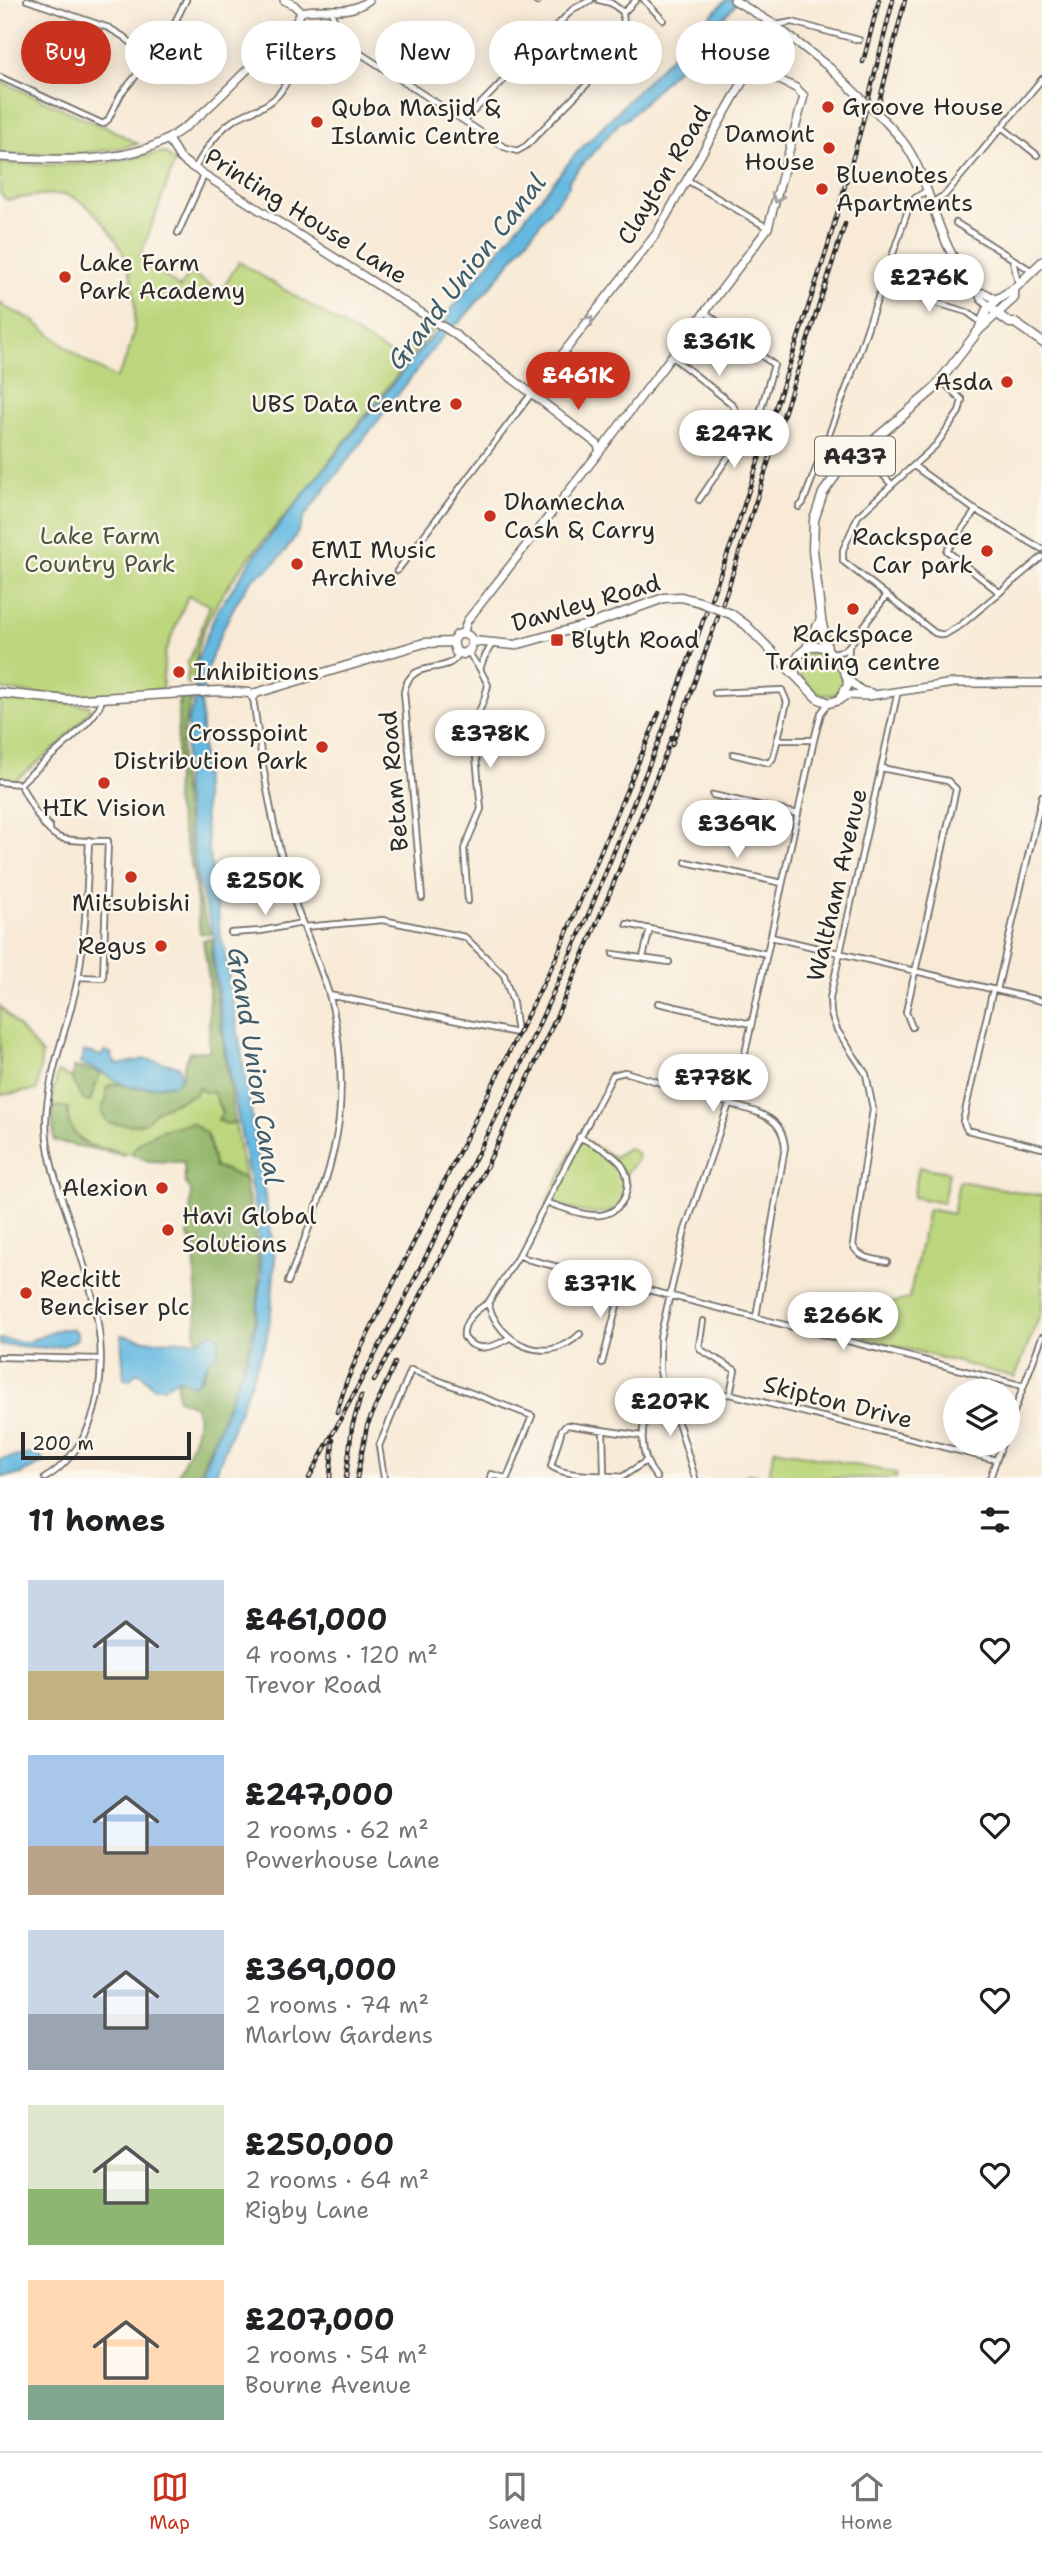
<!DOCTYPE html>
<html lang="en">
<head>
<meta charset="utf-8">
<style>
	:root { --surface:#fff; --page:#f2f2f2; --text:#202124; --muted:#757577; --line:#e0e0e0; --accent:#c8321e }
	body { margin:0; font-family:"Shantell Sans",sans-serif; background:var(--page); color:var(--text); height:100vh; display:flex; flex-direction:column; font-size:26px; white-space:nowrap }
	* { box-sizing:border-box; margin:0 }
	p { font-size:23px; color:var(--muted) }
	.icon { flex:none; width:38px; height:38px; fill:none; stroke:currentColor; stroke-width:2; stroke-linecap:round; stroke-linejoin:round }
	.map { position:relative; height:1478px; overflow:hidden }
	.side { display:flex; flex-direction:column; background:var(--surface); flex:1 }
	.side>* { flex:none }
	.guide { position:absolute; left:21px; top:21px; width:1001px; height:63px; display:flex; gap:14px }
	.fabs { position:absolute; left:943px; top:1379px; display:grid; gap:14px }
	.fabs a { display:grid; place-items:center; width:77px; height:77px; border-radius:50%; background:var(--surface); box-shadow:0 4px 18px #0003; font-size:35px }
	.scale { position:absolute; left:21px; bottom:18px; width:170px; box-sizing:border-box; padding-left:7px; border:4px solid #2b2b2b; border-top:0; font-size:19px; line-height:24px; white-space:nowrap; color:#2b2b2b; -webkit-text-stroke:5px #fbf7ec; paint-order:stroke }
	.price { position:absolute; translate:-50% -60px; padding:0 16px; border-radius:24px; background:#fff; color:#222; font-size:23px; line-height:46px; filter:drop-shadow(0 2px 4px #0008) }
	.price::after { content:''; position:absolute; left:50%; top:42px; width:21px; height:16px; margin-left:-10px; background:inherit; clip-path:polygon(0 0,100% 0,50% 100%) }
	.price.current { background:var(--accent); color:#fff }
	ul { padding:0; list-style:none }
	li { display:flex; align-items:center; gap:21px; height:175px; padding:0 28px }
	li span { display:grid; place-items:center; flex:none; width:196px; height:140px; border-radius:0px; color:#555 }
	li>.icon { margin-inline-start:auto }
	span .icon { width:84px; height:84px; fill:#fffc; stroke-width:1 }
	li b { font-size:30px }
	h2 { display:flex; justify-content:space-between; align-items:center; height:84px; padding:0 28px; font-size:30px }
	.pill { padding:0 24px; border-radius:32px; background:var(--surface); box-shadow:0 4px 18px #0003; font-size:24px; line-height:63px }
	.pill.current { background:var(--accent); color:#fff }
	.tabs { display:flex; justify-content:space-around; align-items:center; height:98px; border-top:2px solid var(--line); background:var(--surface); font-size:19px; color:var(--muted) }
	.tabs a { display:grid; justify-items:center; gap:4px }
	.tabs .current { color:var(--accent) }
	.map>svg:first-child { display:block }
	.green { fill:#bbd67c; stroke:#738054; stroke-width:2 }
	.forest { fill:#94b76c; stroke:#60714c; stroke-width:2 }
	.water { fill:#65b9e1; stroke:#487286; stroke-width:2 }
	.lines { fill:none; stroke-linecap:round; stroke-linejoin:round }
	.street-casing { stroke:#736e67; stroke-width:8 }
	.secondary-casing { stroke:#736e67; stroke-width:10 }
	.primary-casing { stroke:#736e67; stroke-width:11 }
	.street { stroke:#fff; stroke-width:4.5 }
	.secondary { stroke:#fff; stroke-width:7 }
	.primary { stroke:#fff; stroke-width:8 }
	.rail-casing { stroke:#2b2b2b; stroke-width:4.5 }
	.rail { stroke:#fbf7ec; stroke-width:2; stroke-dasharray:5; stroke-linecap:butt }
	.secondary-bridge-casing { stroke:#736e67; stroke-width:10; stroke-linecap:butt }
	.primary-bridge-casing { stroke:#736e67; stroke-width:11; stroke-linecap:butt }
	.secondary-bridge { stroke:#fff; stroke-width:7 }
	.primary-bridge { stroke:#fff; stroke-width:8 }
	.oneway { stroke:#a0a0a0 }
	.poi-dot { fill:#c8321e; stroke:#fbf7ec; stroke-width:2.5 }
	.labels { text-anchor:middle; dominant-baseline:central; stroke-width:5; stroke-linejoin:round; paint-order:stroke }
	.shield { fill:#fbf7ec; stroke:#696865; stroke-width:2 }
	.shield-label { font-size:23px; font-weight:bold; fill:#2b2b2b }
	.poi-label { font-size:24px; fill:#2b2b2b; stroke:#fbf7ec; text-anchor:start }
	.street-label { font-size:24px; fill:#2b2b2b; stroke:#fbf7ec }
	.park-label { font-size:24px; fill:#4f563f; stroke:#fbf7ec }
	.water-label { font-size:26px; font-style:italic; fill:#3f5d6b; stroke:#fbf7ec }
</style>
</head>
<body>
<div class="map">
<svg width="1042" height="1478" viewBox="0 0 1042 1478">
	<rect width="100%" height="100%" fill="#fbf7ec"/>
	<filter id="ink" filterUnits="userSpaceOnUse"><feTurbulence type="fractalNoise" baseFrequency=".0143" numOctaves="2"/><feDisplacementMap in="SourceGraphic" scale="14" xChannelSelector="R" yChannelSelector="G"/><feConvolveMatrix kernelMatrix="1 2 1 2 8 2 1 2 1" color-interpolation-filters="sRGB"/></filter>
	<filter id="wash" filterUnits="userSpaceOnUse"><feTurbulence type="fractalNoise" baseFrequency=".00686" numOctaves="4" result="noise"/><feDisplacementMap in="SourceGraphic" scale="28" xChannelSelector="R" yChannelSelector="G"/><feGaussianBlur stdDeviation="1.57" result="paint"/><feColorMatrix in="noise" values="0 0 0 0 0 0 0 0 0 0 0 0 0 0 0 0 0 1.4 0 .05"/><feComposite in="paint" operator="in"/></filter>
	<g filter="url(#wash)">
		<rect width="100%" height="100%" fill="#f8ead7"/>
		<path class="green" d="M0 81 101 126H105L138 144C90 156 49 155 0 154Z
			M164 152 175 162 140 257 180 288 190 273 221 291 239 262 400 360 428 323 434 328C392 381 350 435 308 488 265 543 189 609 194 686L187 683 186 675 189 674 187 661 190 659 210 605 188 596 165 653 162 689C107 697 54 698 0 689V302L6 308 31 319 82 359 116 378C146 329 140 262 100 219 91 209 80 198 66 195 47 192 26 198 7 200L0 194V163L48 165 108 163Z
			M815 650C826 654 846 670 843 683 842 687 839 690 837 694 818 700 811 688 799 675 798 661 803 654 815 650Z
			M0 696 90 706V711L59 745 13 782 0 780Z
			M0 1006 42 1054 37 1090 0 1095Z
			M58 1072 72 1078C73 1088 82 1096 90 1102L100 1072 121 1083 109 1085 106 1102 102 1106 118 1124H140L159 1109 188 1097 199 1087 214 1093 222 1114 231 1124 235 1122 245 1179 223 1169 215 1168 208 1135 192 1123C168 1127 145 1133 131 1154L88 1145 52 1112 53 1094Z
			M579 1137 614 1157 628 1148 638 1154 637 1160 626 1174C631 1230 581 1212 547 1203Z
			M919 1167 949 1172 943 1203 913 1197Z
			M959 1181 1042 1196V1310L1015 1377 865 1338 875 1306 909 1299 928 1209 953 1214Z
			M775 1449 896 1473V1478H747V1474L768 1477Z"/>
		<path class="forest" d="M179 698H193C173 744 183 800 191 849 195 877 198 908 212 934L200 933 193 873 175 802Z
			M213 938 211 952 212 966 235 1122 226 1124 218 1120 222 1113 214 1093 204 1092 199 1087 196 1094 159 1109 146 1122 140 1124 130 1125 108 1123 102 1113V1106L106 1102V1088C117 1079 126 1088 138 1088 152 1088 170 1087 182 1079L184 1065 190 1052 209 1051V979L203 940Z
			M74 1067 95 1071 100 1074 89 1102 83 1100 72 1081Z
			M58 1106 68 1108C67 1124 74 1137 88 1145L126 1153 124 1155 58 1142 54 1140 52 1112 54 1108Z
			M192 1123 207 1134 215 1168 223 1169 245 1179C250 1211 258 1243 259 1275 261 1342 222 1417 197 1478H176C185 1458 204 1427 195 1406L178 1399 177 1383 180 1378 187 1380 201 1379 209 1360 212 1332 200 1340 195 1335 197 1302 194 1253 196 1242 189 1239 188 1234 190 1226 191 1190 185 1182 184 1162 149 1161 131 1154C143 1132 169 1127 192 1123Z"/>
		<path class="water" d="M726 0H739L690 56 628 118 618 124 569 180V186L497 279 458 324H454L443 336 304 517C300 533 281 559 268 569 264 573 259 573 254 578 233 600 203 668 201 699L205 823 213 878 217 880 220 901 217 903C220 918 217 934 224 947L275 1258 271 1313 266 1341 214 1478H200L253 1340 262 1276 256 1215 227 1058 213 954 215 938 198 881 185 792V763L188 720 196 699 197 661 203 645 216 613 255 555 424 345C434 333 447 326 451 310L575 155Z
			M84 1051 102 1056 104 1051 111 1053 112 1059 118 1065 145 1059 179 1066 181 1076 175 1084C160 1086 139 1091 125 1085 108 1078 100 1068 80 1064Z
			M60 1329H72L77 1332V1339C57 1355 23 1344 0 1345V1339L27 1342Z
			M212 1332 220 1336 217 1356 209 1360 197 1383 192 1385 180 1378 165 1387H153L143 1375 137 1372 130 1380 124 1379 121 1335 151 1341 200 1340Z
			M36 1453 43 1460V1463L18 1475 0 1477V1459Z"/>
	</g>
	<g filter="url(#ink)">
		<g class="lines">
			<defs>
				<path id="street" d="M27 0 109 28 124 37 151 59
					M534 0 537 2
					M599 0 611 3 623 12
					M644 0 663 20
					M331 11 337 28 352 48 504 147 517 151 526 146 618 53 625 37 623 13
					M623 13 636 0
					M776 25 792 22 859 40
					M0 77 103 124 108 120 121 94 167 38 186 0
					M464 121 573 9 591 0
					M1003 128 1037 155
					M195 168C204 152 216 133 231 122 246 111 266 109 278 95 297 73 302 28 333 18
					M687 180 768 228
					M931 203 945 195 1042 79
					M956 223 1032 271
					M178 233 204 175
					M1013 261 1018 283
					M882 287 967 312 982 323
					M671 356 732 404 745 426 755 429 774 365 705 312
					M941 380 962 400 959 412 936 445 858 516 843 550V561L935 633 944 635 961 625 1042 557
					M862 451 892 485
					M914 466 972 508 1042 549
					M699 500 748 428
					M799 507 803 503 851 376 909 207 915 198 926 191
					M976 510 947 551 999 592
					M397 571 532 393
					M832 653 843 651 849 646 887 595
					M480 669 484 658 492 644
					M847 672 849 646
					M715 693 782 690 787 702 773 758 769 763 733 754
					M253 697C262 764 272 830 292 894 303 928 318 960 329 994 340 1033 343 1080 339 1120 332 1176 308 1229 288 1282
					M777 740H814
					M881 768 948 781 956 789 906 1012 912 1027
					M0 782 20 784C37 766 99 721 102 699
					M20 784C29 799 42 830 58 837 69 842 95 841 108 841L103 978 78 977
					M713 795 798 814
					M39 815 50 827V830
					M686 862 782 883
					M422 898 404 692C411 655 448 678 459 653
					M468 901 464 849 481 809 473 725 484 700 488 685 480 669 468 652
					M627 924 767 954
					M304 927 383 920 465 937 504 975 513 1003 517 1033 329 995
					M231 933 261 931 302 923
					M771 937 1042 1001
					M613 954 669 962
					M643 957 650 929
					M993 989 963 1121 967 1130 1042 1148
					M997 990 1042 796
					M658 1003 751 1024
					M547 1203C563 1207 583 1217 601 1215 624 1212 636 1183 621 1164 612 1152 593 1144 579 1137
					M519 1255 527 1259 1024 1386
					M887 1262C875 1259 858 1259 853 1245L873 1109 866 1074 837 1030 831 1014 830 998 898 691
					M488 1303C476 1310 462 1322 464 1337 475 1354 495 1347 509 1338
					M703 1321 699 1346 701 1350 735 1370 730 1394
					M580 1334C546 1367 499 1344 488 1303L519 1255 613 1075 625 1072 756 1112C774 1119 783 1127 785 1147L756 1317
					M0 1357 101 1359
					M602 1363 623 1283
					M674 1413 714 1395 730 1394 996 1460
					M1008 1428 1042 1337
					M603 1430 604 1474
					M642 1436 567 1425 562 1429 551 1466C567 1478 602 1474 622 1477L646 1461
					M45 1478C63 1468 81 1446 89 1426 118 1353 88 1276 64 1205 55 1178 46 1151 46 1122 47 1073 69 1026 78 978 86 933 87 886 89 840
					M384 1478 379 1446 411 1370 532 1416 507 1478
					M490 1478 491 1474 505 1478
					M657 1478C637 1454 641 1427 650 1399L664 1390
					M695 1478 680 1428 664 1390 660 1371V1338L685 1230 742 1067 814 740 821 713 828 704
					M990 1478 1002 1444"/>
				<path id="secondary" d="M284 0 294 5 301 12
					M734 0 775 25 830 68 863 100
					M301 12C327 6 346 17 369 0
					M882 118C892 129 903 139 910 152 930 185 934 224 954 258 960 268 979 289 981 299L990 307
					M168 139 180 158 189 165 453 333 597 444 600 450
					M0 157C51 160 125 165 169 138 199 120 225 91 250 67 267 51 293 34 301 12
					M980 293H985L996 300
					M532 393 656 234 775 25
					M463 634 467 621 604 446 768 228 804 96 796 88 751 66
					M848 680 862 691 871 693
					M839 700 847 695 868 696 954 683H1042"/>
				<path id="primary" d="M990 307 1003 318 1010 323H1015L1042 342
					M979 330 1014 298V289
					M731 614 746 625 817 698 829 703 839 700 848 685C848 674 843 668 836 660 833 656 829 650 825 648 808 639 789 660 796 676
					M453 642 457 635C464 633 469 634 472 641L515 645 594 623 664 598 681 597 700 602
					M453 642 456 652 463 654 471 649 472 641
					M807 647 821 619
					M827 648 821 619 813 550 814 520 823 493 841 468 933 390 979 330 986 311 996 300 1014 289 1042 262
					M0 693 67 700 218 691 250 693 253 697 256 693 424 643 453 642"/>
			</defs>
			<use href="#street" class="street-casing"/>
			<use href="#secondary" class="secondary-casing"/>
			<use href="#primary" class="primary-casing"/>
			<use href="#street" class="street"/>
			<use href="#secondary" class="secondary"/>
			<use href="#primary" class="primary"/>
			<defs>
				<path id="rail" d="M863 62 879 0
					M879 103 905 0
					M672 745 726 594 845 224
					M374 1381C490 1175 587 959 672 737
					M337 1412 346 1383 361 1348 557 956 659 713
					M309 1478 404 1300 508 1093 589 913 660 738 732 542 827 249 861 129 893 0
					M330 1478 333 1440
					M346 1478 352 1427 361 1396
					M357 1478 367 1426 395 1363"/>
			</defs>
			<use href="#rail" class="rail-casing"/>
			<use href="#rail" class="rail"/>
			<defs>
				<path id="secondary-bridge" d="M863 100 882 118"/>
				<path id="primary-bridge" d="M700 602 731 614"/>
			</defs>
			<use href="#secondary-bridge" class="secondary-bridge-casing"/>
			<use href="#primary-bridge" class="primary-bridge-casing"/>
			<use href="#secondary-bridge" class="secondary-bridge"/>
			<use href="#primary-bridge" class="primary-bridge"/>
		</g>
		<defs><path id="oneway-chevron" d="M-2-3.5L2.5 0L-2 3.5" fill="none" stroke-width="1.6" stroke-linecap="round" stroke-linejoin="round" transform="scale(1.75)"/></defs>
		<g class="oneway">
			<use href="#oneway-chevron" transform="translate(777 198) rotate(106)"/>
			<use href="#oneway-chevron" transform="translate(589 320) rotate(-52)"/>
		</g>
	</g>
	<g class="poi-dot">
		<circle cx="828" cy="107" r="7"/>
		<circle cx="317" cy="122" r="7"/>
		<circle cx="829" cy="148" r="7"/>
		<circle cx="822" cy="189" r="7"/>
		<circle cx="65" cy="277" r="7"/>
		<circle cx="1007" cy="382" r="7"/>
		<circle cx="456" cy="404" r="7"/>
		<circle cx="490" cy="516" r="7"/>
		<circle cx="987" cy="551" r="7"/>
		<circle cx="297" cy="564" r="7"/>
		<circle cx="853" cy="609" r="7"/>
		<rect x="550" y="633" width="14" height="14" rx="3.5"/>
		<circle cx="179" cy="672" r="7"/>
		<circle cx="322" cy="747" r="7"/>
		<circle cx="104" cy="783" r="7"/>
		<circle cx="131" cy="877" r="7"/>
		<circle cx="161" cy="946" r="7"/>
		<circle cx="162" cy="1188" r="7"/>
		<circle cx="168" cy="1230" r="7"/>
		<circle cx="26" cy="1293" r="7"/>
	</g>
	<g class="labels">
		<rect class="shield" x="815" y="436.5" width="80" height="39" rx="5"/>
		<g class="shield-label">
			<text x="855" y="456">A437</text>
		</g>
		<g class="poi-label">
			<text x="842" y="107">Groove House</text>
			<text x="331" y="108">Quba Masjid &amp;<tspan x="331" dy="28">Islamic Centre</tspan></text>
			<text x="815" y="134" text-anchor="end">Damont<tspan x="815" dy="28">House</tspan></text>
			<text x="836" y="175">Bluenotes<tspan x="836" dy="28">Apartments</tspan></text>
			<text x="79" y="263">Lake Farm<tspan x="79" dy="28">Park Academy</tspan></text>
			<text x="993" y="382" text-anchor="end">Asda</text>
			<text x="442" y="404" text-anchor="end">UBS Data Centre</text>
			<text x="504" y="502">Dhamecha<tspan x="504" dy="28">Cash &amp; Carry</tspan></text>
			<text x="973" y="537" text-anchor="end">Rackspace<tspan x="973" dy="28">Car park</tspan></text>
			<text x="311" y="550">EMI Music<tspan x="311" dy="28">Archive</tspan></text>
			<text x="853" y="634" text-anchor="middle">Rackspace<tspan x="853" dy="28">Training centre</tspan></text>
			<text x="571" y="640">Blyth Road</text>
			<text x="193" y="672">Inhibitions</text>
			<text x="308" y="733" text-anchor="end">Crosspoint<tspan x="308" dy="28">Distribution Park</tspan></text>
			<text x="104" y="808" text-anchor="middle">HIK Vision</text>
			<text x="131" y="903" text-anchor="middle">Mitsubishi</text>
			<text x="147" y="946" text-anchor="end">Regus</text>
			<text x="148" y="1188" text-anchor="end">Alexion</text>
			<text x="182" y="1216">Havi Global<tspan x="182" dy="28">Solutions</tspan></text>
			<text x="40" y="1279">Reckitt<tspan x="40" dy="28">Benckiser plc</tspan></text>
		</g>
		<g class="street-label">
			<text transform="translate(664 175) rotate(-59)">Clayton Road</text>
			<text transform="translate(306 216) rotate(32)">Printing House Lane</text>
			<text transform="translate(586 603) rotate(-16)">Dawley Road</text>
			<text transform="translate(394 781) rotate(-95)">Betam Road</text>
			<text transform="translate(837 885) rotate(-77)">Waltham Avenue</text>
			<text transform="translate(838 1402) rotate(14)">Skipton Drive</text>
		</g>
		<g class="park-label">
			<text x="100" y="536">Lake Farm<tspan x="100" dy="28">Country Park</tspan></text>
		</g>
		<g class="water-label">
			<text transform="translate(466 271) rotate(-52)">Grand Union Canal</text>
			<text transform="translate(256 1066) rotate(81)">Grand Union Canal</text>
		</g>
	</g>
</svg>
<div class="fabs">
<a><svg class="icon" aria-label="layers" viewBox="0 0 24 24"><path d="M12 4l9 5-9 5-9-5zM3 14l9 5 9-5"/></svg></a>
</div>
<div class="scale">200 m</div>
<b class="price" style="left:929px;top:314px">£276K</b>
<b class="price" style="left:719px;top:378px">£361K</b>
<b class="price current" style="left:578px;top:412px">£461K</b>
<b class="price" style="left:734px;top:470px">£247K</b>
<b class="price" style="left:490px;top:770px">£378K</b>
<b class="price" style="left:737px;top:860px">£369K</b>
<b class="price" style="left:265px;top:917px">£250K</b>
<b class="price" style="left:713px;top:1114px">£778K</b>
<b class="price" style="left:600px;top:1320px">£371K</b>
<b class="price" style="left:843px;top:1352px">£266K</b>
<b class="price" style="left:670px;top:1438px">£207K</b>
<div class="guide">
<a class="pill current">Buy</a>
<a class="pill">Rent</a>
<a class="pill">Filters</a>
<a class="pill">New</a>
<a class="pill">Apartment</a>
<a class="pill">House</a>
</div>
</div>
<section class="side">
<h2>11 homes<svg class="icon" aria-label="filters" viewBox="0 0 24 24"><path d="M4 7h16M4 17h16"/><circle cx="9" cy="7" r="2"/><circle cx="15" cy="17" r="2"/></svg></h2>
<ul>
<li><span style="background:linear-gradient(#c9d6e8 65%,#c2b280 0)"><svg class="icon" aria-label="home" viewBox="0 0 24 24"><path d="M3 11l9-7 9 7M6 9v11h12V9"/></svg></span><div><b>£461,000</b><p>4 rooms · 120 m²</p><p>Trevor Road</p></div><svg class="icon" aria-label="heart" viewBox="0 0 24 24"><path d="M12 20l-8-8c-3-5 5-10 8-4 3-6 11-1 8 4z"/></svg></li>
<li><span style="background:linear-gradient(#a9c7e8 65%,#b9a48a 0)"><svg class="icon" aria-label="home" viewBox="0 0 24 24"><path d="M3 11l9-7 9 7M6 9v11h12V9"/></svg></span><div><b>£247,000</b><p>2 rooms · 62 m²</p><p>Powerhouse Lane</p></div><svg class="icon" aria-label="heart" viewBox="0 0 24 24"><path d="M12 20l-8-8c-3-5 5-10 8-4 3-6 11-1 8 4z"/></svg></li>
<li><span style="background:linear-gradient(#c9d6e8 60%,#9aa5b1 0)"><svg class="icon" aria-label="home" viewBox="0 0 24 24"><path d="M3 11l9-7 9 7M6 9v11h12V9"/></svg></span><div><b>£369,000</b><p>2 rooms · 74 m²</p><p>Marlow Gardens</p></div><svg class="icon" aria-label="heart" viewBox="0 0 24 24"><path d="M12 20l-8-8c-3-5 5-10 8-4 3-6 11-1 8 4z"/></svg></li>
<li><span style="background:linear-gradient(#dfe7d0 60%,#8fb573 0)"><svg class="icon" aria-label="home" viewBox="0 0 24 24"><path d="M3 11l9-7 9 7M6 9v11h12V9"/></svg></span><div><b>£250,000</b><p>2 rooms · 64 m²</p><p>Rigby Lane</p></div><svg class="icon" aria-label="heart" viewBox="0 0 24 24"><path d="M12 20l-8-8c-3-5 5-10 8-4 3-6 11-1 8 4z"/></svg></li>
<li><span style="background:linear-gradient(#ffd9b3 75%,#7fa58c 0)"><svg class="icon" aria-label="home" viewBox="0 0 24 24"><path d="M3 11l9-7 9 7M6 9v11h12V9"/></svg></span><div><b>£207,000</b><p>2 rooms · 54 m²</p><p>Bourne Avenue</p></div><svg class="icon" aria-label="heart" viewBox="0 0 24 24"><path d="M12 20l-8-8c-3-5 5-10 8-4 3-6 11-1 8 4z"/></svg></li>
</ul>
</section>
<nav class="tabs">
<a class="current"><svg class="icon" aria-label="map" viewBox="0 0 24 24"><path d="M3 6l6-2 6 2 6-2v14l-6 2-6-2-6 2zM9 4v14M15 6v14"/></svg>Map</a>
<a><svg class="icon" aria-label="saved" viewBox="0 0 24 24"><path d="M7 4h10v16l-5-4-5 4z"/></svg>Saved</a>
<a><svg class="icon" aria-label="home" viewBox="0 0 24 24"><path d="M3 11l9-7 9 7M6 9v11h12V9"/></svg>Home</a>
</nav>
</body>
</html>
